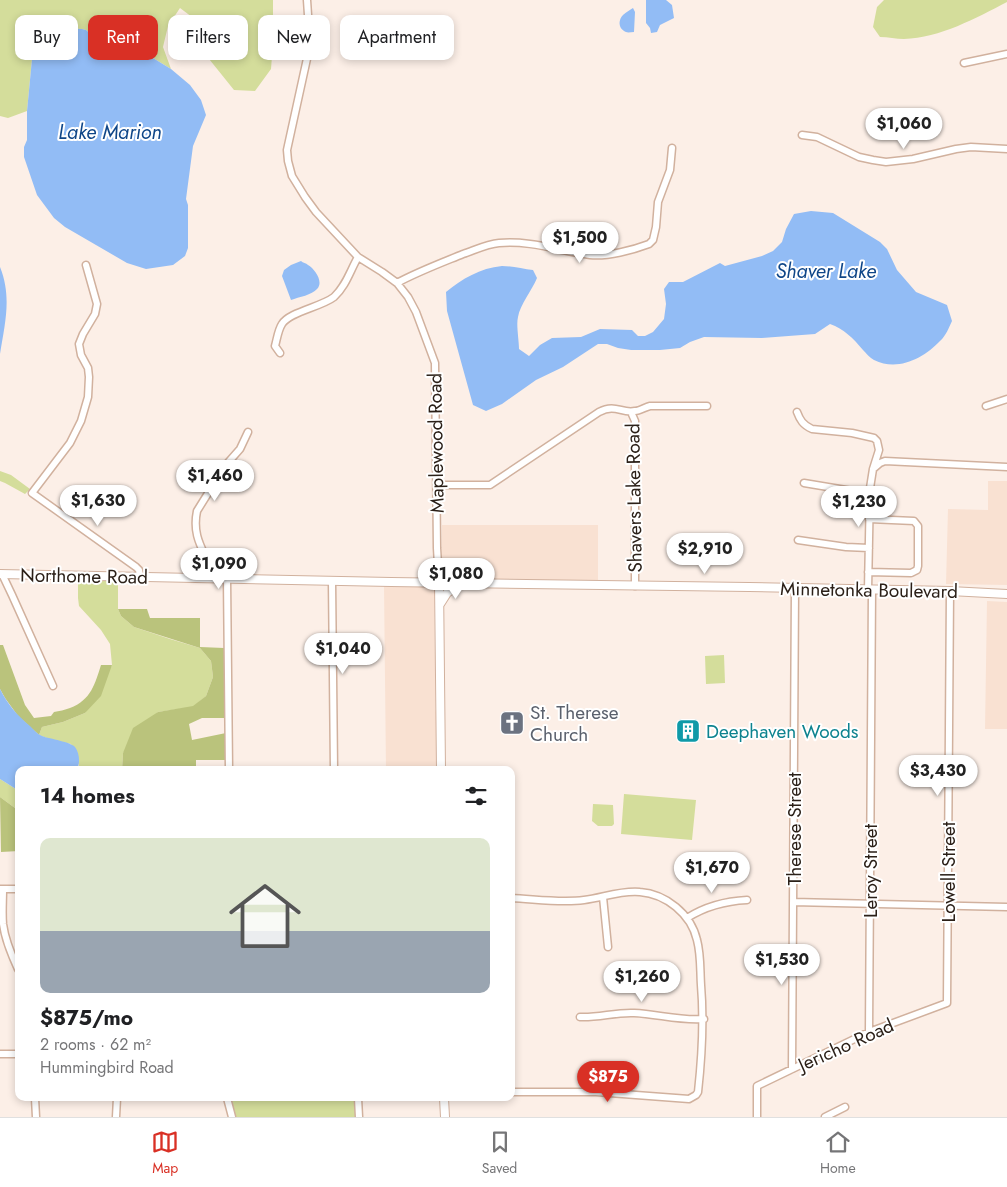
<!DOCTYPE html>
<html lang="en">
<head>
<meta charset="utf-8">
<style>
	:root { --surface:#fff; --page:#f6f6f6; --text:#202124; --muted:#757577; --line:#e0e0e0; --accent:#d93025 }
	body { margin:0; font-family:Jost,sans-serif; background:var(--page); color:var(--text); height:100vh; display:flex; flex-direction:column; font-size:19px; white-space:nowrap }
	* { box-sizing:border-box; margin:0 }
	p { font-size:16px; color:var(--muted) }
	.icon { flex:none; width:28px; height:28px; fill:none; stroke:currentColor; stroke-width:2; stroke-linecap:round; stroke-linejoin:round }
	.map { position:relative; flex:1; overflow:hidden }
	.details { position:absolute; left:15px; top:766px; width:500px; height:335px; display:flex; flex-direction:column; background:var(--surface); border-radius:10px; box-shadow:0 2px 8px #0003 }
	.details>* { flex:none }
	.guide { position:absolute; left:15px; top:15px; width:500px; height:45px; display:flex; gap:10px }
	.price { position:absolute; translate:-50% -42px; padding:0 11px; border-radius:18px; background:#fff; color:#222; font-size:16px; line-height:32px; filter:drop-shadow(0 1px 2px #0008) }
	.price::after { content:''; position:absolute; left:50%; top:30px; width:15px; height:11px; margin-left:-8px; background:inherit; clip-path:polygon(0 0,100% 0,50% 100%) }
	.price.current { background:var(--accent); color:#fff }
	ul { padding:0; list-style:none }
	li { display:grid; align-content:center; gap:10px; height:265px; padding:0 25px }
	li span { display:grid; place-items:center; height:155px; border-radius:10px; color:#555 }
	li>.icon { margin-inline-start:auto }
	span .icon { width:90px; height:90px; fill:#fffc; stroke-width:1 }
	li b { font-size:21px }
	h2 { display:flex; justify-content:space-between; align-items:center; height:60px; padding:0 25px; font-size:21px }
	.tag { padding:0 18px; border-radius:10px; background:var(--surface); box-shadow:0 2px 8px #0003; font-size:18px; line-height:45px }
	.tag.current { background:var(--accent); color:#fff }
	.tabs { display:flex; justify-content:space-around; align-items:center; height:70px; border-top:1px solid var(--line); background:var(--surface); font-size:14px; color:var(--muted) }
	.tabs a { display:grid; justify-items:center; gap:2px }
	.tabs .current { color:var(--accent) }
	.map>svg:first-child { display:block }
	.built { fill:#f9e1d2 }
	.green { fill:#d4dd9b }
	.forest { fill:#bac37c }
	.water { fill:#92bcf5 }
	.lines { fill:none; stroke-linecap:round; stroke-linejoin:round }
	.minor-casing { stroke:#d1b19e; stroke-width:9 }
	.tertiary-casing { stroke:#d1b19e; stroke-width:10 }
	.minor { stroke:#fff; stroke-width:6 }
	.tertiary { stroke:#fff; stroke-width:8 }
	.labels { text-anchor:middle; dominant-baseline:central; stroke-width:4; stroke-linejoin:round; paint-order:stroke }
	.street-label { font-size:19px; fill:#2b2018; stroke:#fff }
	.worship-label { font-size:19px; fill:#5b616d; stroke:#fff; text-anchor:start }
	.culture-label { font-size:19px; fill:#0d838f; stroke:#fff; text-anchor:start }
	.water-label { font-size:20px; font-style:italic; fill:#0f4688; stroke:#fff }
</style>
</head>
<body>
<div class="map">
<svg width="1007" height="1117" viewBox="0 0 1007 1117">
	<rect width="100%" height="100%" fill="#fcefe7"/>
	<path class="built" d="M988 481H1007V585L946 584 948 509 988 510Z
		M442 525H598V581L446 580 443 578 441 575Z
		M384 586 432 587 435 591 434 599 435 661 437 668 435 677V709L437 716 436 770H386Z
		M987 601 1007 602V729H985Z"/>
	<path class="green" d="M0 0H273V43L271 69 255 91 234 90 201 49 196 20 180 8 168 26 163 47 171 69 153 58 145 55 104 45 86 30 82 29 64 28 32 59 27 111 8 118 0 116Z
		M884 0H1007V2C976 18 940 38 904 39 896 39 888 37 880 37L873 27 877 7Z
		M0 471 11 475 30 489 25 494 5 483 0 481Z
		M78 580 118 581V609L121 616 134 627 170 639 200 648 211 661 213 677 206 696 193 707 158 712 123 753 122 770H77L79 765 71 744 52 740 39 735 42 727 63 722 85 713 112 665 110 644 101 630 79 606 78 598Z
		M724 655 725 683 706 684 705 656Z
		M0 779 19 791V811L0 797Z
		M624 794 696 800 692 840 621 834Z
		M593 804 613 805 614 824 612 826H598L592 821Z
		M230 1098H355V1117H234Z"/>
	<path class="forest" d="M118 609H147L150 618H200V647L224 648 225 718H202L189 724 192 740 226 733V760H196V770H122L123 753 133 728 158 712 193 706 206 696 213 677 211 661 200 648 134 627 121 616Z
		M0 645H3L25 705 34 718 51 716 54 712C59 711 65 710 70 708 91 700 95 684 101 665H112L101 696 85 713 63 722 42 727 39 735 18 716 5 698 0 689Z
		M0 797 19 811V851L1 852Z"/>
	<path class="water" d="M646 0H666L672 5 674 18 660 25 657 32 651 33 650 28 646 23Z
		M633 8 635 12 634 32C631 32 628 33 626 32 618 29 618 20 623 15 626 12 630 10 633 8Z
		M64 28 82 29 86 30 104 45 145 55 153 58 171 69 190 85 201 100 206 115 193 146 186 199 188 205V248L185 256 173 265 146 269 127 263 65 227 54 218 37 195 24 157V147L27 140V111L32 59 34 50 41 41Z
		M811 211 833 213 880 242 887 249 897 270 916 292 947 305 952 321C949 327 946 336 940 341 924 358 898 372 874 360 870 358 866 353 863 350 853 338 844 329 830 324L815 334 762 338 704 337 690 342 680 348 660 350H631L618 348 607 344H598L563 367 536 380 502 404 486 411 473 405 447 311 446 292C462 279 480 268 502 266 512 266 523 269 533 270L537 278C532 290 520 305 518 317 516 325 519 340 519 349L529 356 540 345 552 338 581 337 600 329 632 330 638 336H645L653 332 664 319 666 304 664 289 669 282H683L720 263 725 266 762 256 773 251 782 242 786 229 794 214Z
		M301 261C303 263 306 263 308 265 315 269 324 282 317 289 312 295 299 297 291 300L282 276 284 270 291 265Z
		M0 267C12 297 5 323 0 354Z
		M0 689C8 705 17 715 30 726 34 730 37 734 42 736 50 739 71 742 75 747 80 754 80 763 77 770H19V791L0 779Z"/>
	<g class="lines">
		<defs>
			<path id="minor" d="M307 0 310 45 287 150 288 161 292 176 305 197 316 212 358 257 382 272 397 283 408 297 416 312 435 363 437 548 439 582
				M964 63 1007 54
				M802 135 817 137 859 157 873 160 886 162 913 159 956 149 971 147 1007 149
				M86 265 97 304 95 314 83 334 79 344 81 355 88 368 89 377 88 397 81 421 70 443 32 493 136 567 139 570 140 576
				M397 283C417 272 441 263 463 254 475 250 487 244 499 243 530 240 560 251 590 255 607 257 633 250 649 244L653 240 656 227 658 202 670 170 672 148
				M280 353 275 346C277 339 278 330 282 324 289 312 321 307 334 297 346 286 350 271 358 257
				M986 406 1007 399
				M631 412 635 421V586
				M797 412C800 420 803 425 812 429L852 433 874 438 877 441 879 450 873 469 870 488 868 590
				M873 469 880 463 885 461 1007 467
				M804 483 870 494
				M437 485H490L599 412C616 403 621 414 635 411 640 411 645 407 650 406H707
				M798 540 846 547 869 548
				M868 572 911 573 917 570 918 566V526L914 521 869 519
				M2 574 12 595 53 686
				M214 578C207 553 191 540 197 511L225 466 240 449 248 432
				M227 579 229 770
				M332 581 334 770
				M0 889H19
				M3 889C3 901 2 913 3 924 5 940 11 954 18 969
				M603 897 608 947
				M511 898C535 899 560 903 584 900 602 898 621 890 640 892 666 894 691 914 697 940 701 955 700 970 701 985 704 1021 702 1056 698 1092L696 1095 689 1099 596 1092H511
				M793 902 1007 907
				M687 918C706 906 725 901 747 900
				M580 1017C598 1018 616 1012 634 1013 658 1014 679 1021 704 1019
				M869 1032 872 590
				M0 1054H19
				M792 1069 795 588
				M35 1098 36 1117
				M227 1098 232 1117
				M358 1098 359 1117
				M116 1117 117 1098
				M757 1117V1086L869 1032 947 1003 950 591
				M825 1117 845 1107"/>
			<path id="tertiary" d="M0 574 391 582 749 587 950 591 1007 594
				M439 582 441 770
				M440 604 447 593 460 583
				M444 1098 445 1117"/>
		</defs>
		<use href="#minor" class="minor-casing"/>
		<use href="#tertiary" class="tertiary-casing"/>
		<use href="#minor" class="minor"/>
		<use href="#tertiary" class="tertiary"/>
	</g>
	<defs>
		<symbol id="church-square" viewBox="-11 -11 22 22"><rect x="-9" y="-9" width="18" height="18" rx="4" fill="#6b7280" stroke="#fff"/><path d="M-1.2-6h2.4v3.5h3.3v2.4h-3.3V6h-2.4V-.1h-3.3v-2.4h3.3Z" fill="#fff"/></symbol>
		<symbol id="building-square" viewBox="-11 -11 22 22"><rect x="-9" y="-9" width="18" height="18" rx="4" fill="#0f9aa8" stroke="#fff"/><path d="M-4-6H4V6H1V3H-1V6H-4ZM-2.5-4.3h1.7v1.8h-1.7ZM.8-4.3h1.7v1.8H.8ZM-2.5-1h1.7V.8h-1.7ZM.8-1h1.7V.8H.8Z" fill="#fff"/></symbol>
	</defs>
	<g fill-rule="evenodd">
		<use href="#church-square" x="498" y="709" width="28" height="28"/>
		<use href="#building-square" x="674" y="717" width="28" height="28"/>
	</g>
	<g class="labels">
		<g class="street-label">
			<text transform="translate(436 443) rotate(-91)">Maplewood Road</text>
			<text transform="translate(634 498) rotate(-91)">Shavers Lake Road</text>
			<text transform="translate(84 576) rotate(1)">Northome Road</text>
			<text transform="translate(869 590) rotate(1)">Minnetonka Boulevard</text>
			<text transform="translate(794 829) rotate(-90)">Therese Street</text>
			<text transform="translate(870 871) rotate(-90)">Leroy Street</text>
			<text transform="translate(948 872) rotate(-90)">Lowell Street</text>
			<text transform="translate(846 1045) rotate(-24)">Jericho Road</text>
		</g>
		<g class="worship-label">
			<text x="530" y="712">St. Therese<tspan x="530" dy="22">Church</tspan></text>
		</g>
		<g class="culture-label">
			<text x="706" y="731">Deephaven Woods</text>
		</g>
		<g class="water-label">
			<text x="110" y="132">Lake Marion</text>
			<text x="826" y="271">Shaver Lake</text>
		</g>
	</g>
</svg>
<b class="price" style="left:904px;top:150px">$1,060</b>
<b class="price" style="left:580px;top:264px">$1,500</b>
<b class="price" style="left:215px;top:502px">$1,460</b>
<b class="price" style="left:98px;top:527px">$1,630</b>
<b class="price" style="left:859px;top:528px">$1,230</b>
<b class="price" style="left:705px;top:575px">$2,910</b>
<b class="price" style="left:219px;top:590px">$1,090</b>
<b class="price" style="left:456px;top:600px">$1,080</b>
<b class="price" style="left:343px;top:675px">$1,040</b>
<b class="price" style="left:938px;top:797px">$3,430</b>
<b class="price" style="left:712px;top:894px">$1,670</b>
<b class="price" style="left:782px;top:986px">$1,530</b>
<b class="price" style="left:642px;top:1003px">$1,260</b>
<b class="price current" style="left:608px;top:1103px">$875</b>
<div class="guide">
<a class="tag">Buy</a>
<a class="tag current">Rent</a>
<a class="tag">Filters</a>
<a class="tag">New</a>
<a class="tag">Apartment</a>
</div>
<section class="details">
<h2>14 homes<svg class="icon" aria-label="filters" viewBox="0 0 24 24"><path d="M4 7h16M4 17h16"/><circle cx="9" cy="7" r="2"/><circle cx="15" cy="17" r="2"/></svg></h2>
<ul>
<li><span style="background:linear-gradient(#dfe7d0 60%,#9aa5b1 0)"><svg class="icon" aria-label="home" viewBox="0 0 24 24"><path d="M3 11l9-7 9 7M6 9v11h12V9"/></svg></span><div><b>$875/mo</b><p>2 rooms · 62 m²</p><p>Hummingbird Road</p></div></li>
</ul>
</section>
</div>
<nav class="tabs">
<a class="current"><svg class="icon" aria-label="map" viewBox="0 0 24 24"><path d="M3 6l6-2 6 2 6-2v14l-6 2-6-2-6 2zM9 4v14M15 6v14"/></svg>Map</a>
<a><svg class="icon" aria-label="saved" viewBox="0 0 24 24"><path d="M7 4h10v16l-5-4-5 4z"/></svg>Saved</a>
<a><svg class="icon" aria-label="home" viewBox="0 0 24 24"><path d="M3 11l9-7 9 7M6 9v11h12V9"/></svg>Home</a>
</nav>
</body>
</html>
